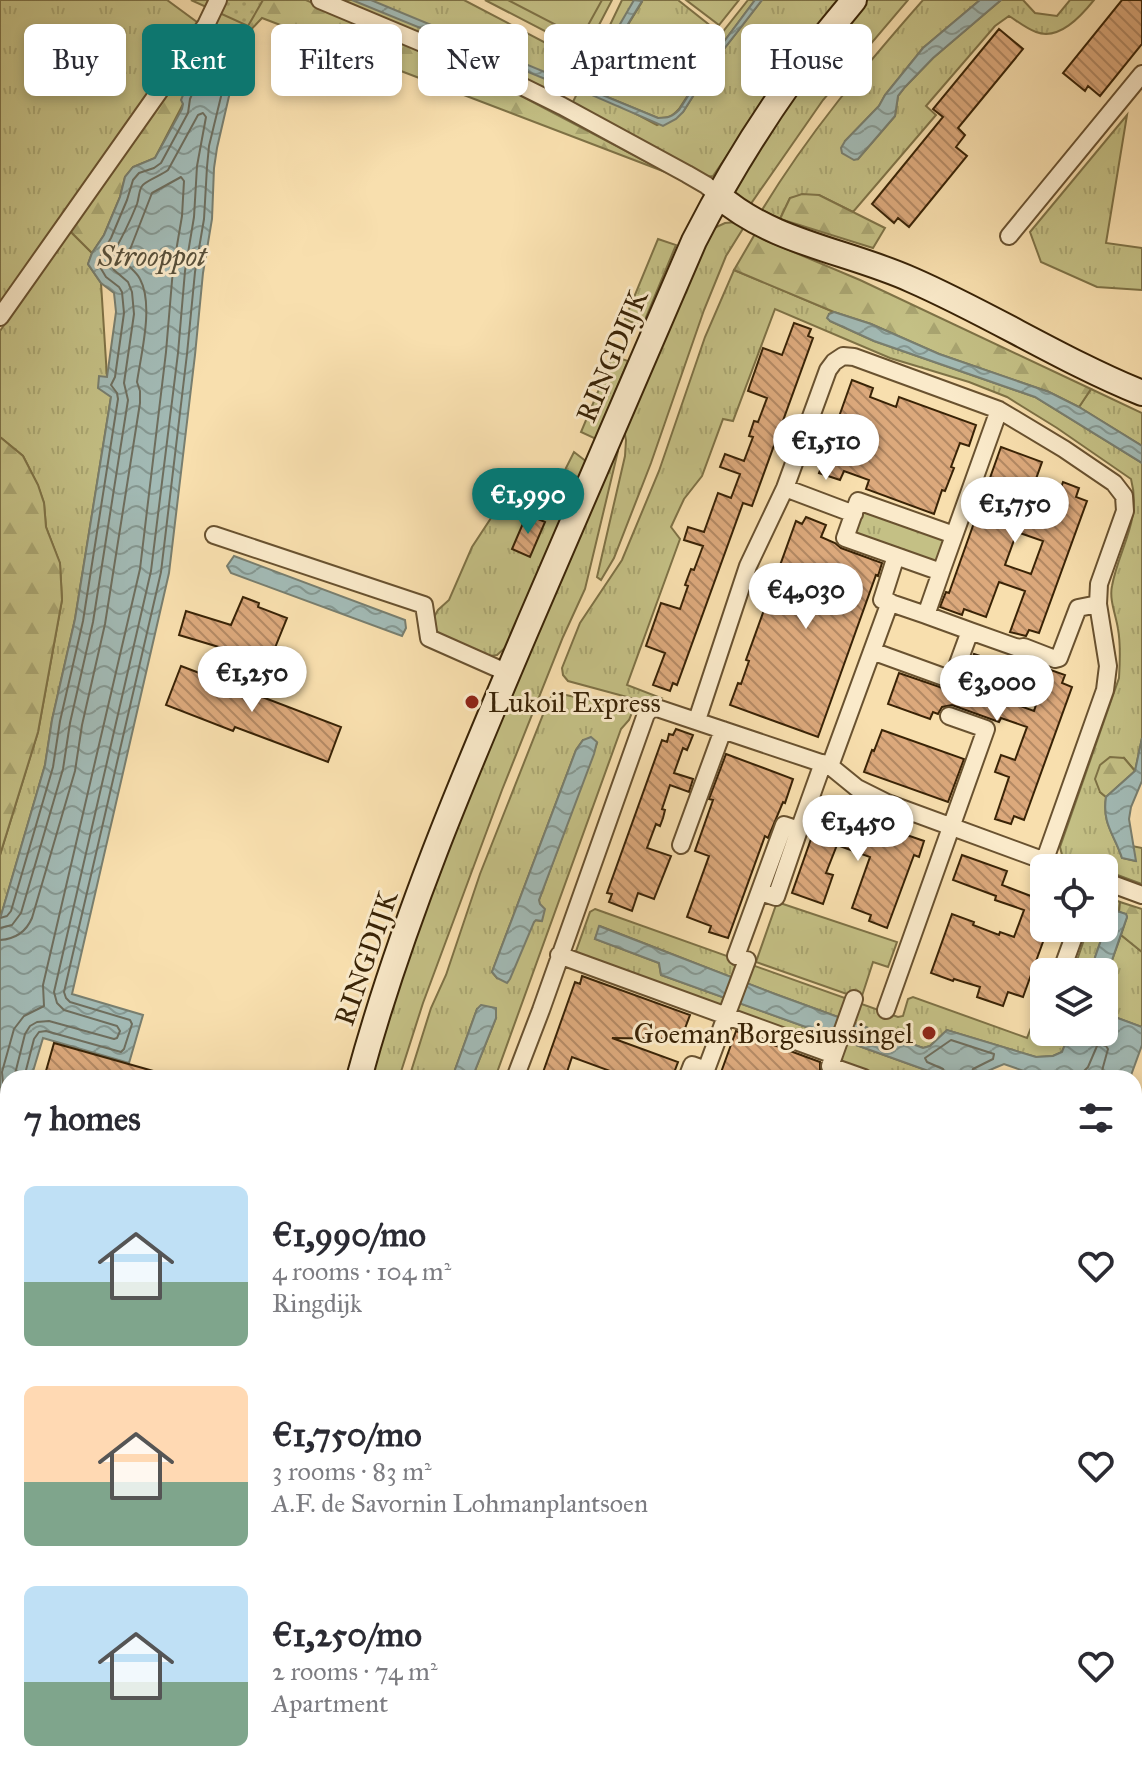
<!DOCTYPE html>
<html lang="en">
<head>
<meta charset="utf-8">
<style>
	:root { --surface:#fff; --page:#f7f7f7; --text:#2b2b33; --muted:#7c7c81; --accent:#0f766e }
	body { margin:0; font-family:"IM FELL Great Primer",serif; background:var(--page); color:var(--text); height:100vh; display:flex; flex-direction:column; font-size:30px; white-space:nowrap }
	* { box-sizing:border-box; margin:0 }
	p { font-size:26px; color:var(--muted) }
	.icon { flex:none; width:44px; height:44px; fill:none; stroke:currentColor; stroke-width:2; stroke-linecap:round; stroke-linejoin:round }
	.map { position:relative; flex:1; overflow:hidden }
	.sheet { position:absolute; left:0px; top:1070px; width:1142px; height:712px; display:flex; flex-direction:column; background:var(--surface); border-radius:24px 24px 0 0; box-shadow:0 4px 12px #0003 }
	.sheet>* { flex:none }
	.top-card { position:absolute; left:24px; top:24px; width:1094px; height:72px; display:flex; gap:16px }
	.buttons { position:absolute; left:1030px; top:854px; display:grid; gap:16px }
	.buttons a { display:grid; place-items:center; width:88px; height:88px; border-radius:12px; background:var(--surface); box-shadow:0 4px 12px #0003; font-size:40px }
	.price { position:absolute; translate:-50% -68px; padding:0 18px; border-radius:28px; background:#fff; color:#222; font-size:26px; line-height:52px; filter:drop-shadow(0 2px 4px #0008) }
	.price::after { content:''; position:absolute; left:50%; top:48px; width:24px; height:18px; margin-left:-12px; background:inherit; clip-path:polygon(0 0,100% 0,50% 100%) }
	.price.current { background:var(--accent); color:#fff }
	ul { padding:0; list-style:none }
	li { display:flex; align-items:center; gap:24px; height:200px; padding:0 24px }
	li span { display:grid; place-items:center; flex:none; width:224px; height:160px; border-radius:12px; color:#555 }
	li>.icon { margin-inline-start:auto }
	span .icon { width:96px; height:96px; fill:#fffc; stroke-width:1 }
	li b { font-size:34px }
	h2 { display:flex; justify-content:space-between; align-items:center; height:96px; padding:0 24px; font-size:34px }
	.tag { padding:0 28px; border-radius:12px; background:var(--surface); box-shadow:0 4px 12px #0003; font-size:28px; line-height:72px }
	.tag.current { background:var(--accent); color:#fff }
	.map>svg:first-child { display:block }
	.grass { fill:url(#grass-tufts); stroke:#7e7246; stroke-width:2; fill-rule:evenodd }
	.forest { fill:url(#forest-firs); stroke:#7e7246; stroke-width:2 }
	.park { fill:url(#park-dots); stroke:#7e7246; stroke-width:2 }
	.pitch { fill:#c4c085; stroke:#7e7246; stroke-width:2 }
	.water { fill:url(#water-waves); stroke:#787e6f; stroke-width:2 }
	.lines { fill:none; stroke-linecap:round; stroke-linejoin:round }
	.shore { stroke:#6e6e5e; stroke-width:2 }
	.building { fill:url(#building-back-hatch); stroke:#392306; stroke-width:2; fill-rule:evenodd }
	.street-casing { stroke:#695230; stroke-width:20 }
	.secondary-casing { stroke:#392306; stroke-width:28 }
	.street { stroke:#faeaca; stroke-width:16 }
	.secondary { stroke:#faeaca; stroke-width:24 }
	.poi-dot { fill:#8f2418; stroke:#faeaca; stroke-width:3 }
	.labels { text-anchor:middle; dominant-baseline:central; stroke-width:6; stroke-linejoin:round; paint-order:stroke }
	.street-label { font-size:28px; fill:#392306; stroke:#faeaca }
	.poi-label { font-size:28px; fill:#392306; stroke:#faeaca; text-anchor:start }
	.water-label { font-size:30px; font-style:italic; fill:#58503b; stroke:#faeaca }
</style>
</head>
<body>
<div class="map">
<svg width="1142" height="1782" viewBox="0 0 1142 1782">
	<defs>
		<pattern id="grass-tufts" width="24" height="20" patternUnits="userSpaceOnUse" patternTransform="scale(2)"><rect width="24" height="20" fill="#c4c085"/><path d="M3 7l-1-3M5 7V3M7 7l1-3M15 17l-1-3M17 17v-4M19 17l1-3" fill="none" stroke="#a9a571"/></pattern>
		<pattern id="forest-firs" width="22" height="20" patternUnits="userSpaceOnUse" patternTransform="scale(2)"><rect width="22" height="20" fill="#c4c085"/><path d="M5 1l3.5 6h-7zM16 11l3.5 6h-7z" fill="#a9a571"/></pattern>
		<pattern id="park-dots" width="8" height="8" patternUnits="userSpaceOnUse" patternTransform="scale(2)"><rect width="8" height="8" fill="#c4c085"/><path d="M2 2h.1M6 6h.1" fill="none" stroke="#a9a571" stroke-width="1.8" stroke-linecap="round"/></pattern>
		<pattern id="water-waves" width="16" height="10" patternUnits="userSpaceOnUse" patternTransform="scale(2)"><rect width="16" height="10" fill="#a2bab5"/><path d="M0 5q4-4 8 0t8 0" fill="none" stroke="#859791"/></pattern>
		<pattern id="building-back-hatch" width="6" height="6" patternUnits="userSpaceOnUse" patternTransform="scale(2)"><rect width="6" height="6" fill="#dca97c"/><path d="M-1 5l2 2M0 0l6 6M5-1l2 2" fill="none" stroke="#b38964"/></pattern>
	</defs>
	<rect width="100%" height="100%" fill="#f8dfae"/>
	<filter id="stains"><feTurbulence type="fractalNoise" baseFrequency=".0025" numOctaves="4"/><feColorMatrix values="0 0 0 0 .2 0 0 0 0 .09 0 0 0 0 .02 0 0 0 .5 -.17"/></filter>
	<radialGradient id="worn" r=".72"><stop offset=".6" stop-color="#630" stop-opacity="0"/><stop offset="1" stop-color="#630" stop-opacity=".3"/></radialGradient>
	<path class="grass" d="M0 0H167L201 25 0 312Z
		M331 0H464L580 61 566 88 558 93 541 89 496 64 482 61Z
		M485 0H612L585 52Z
		M622 0H635L584 86 657 125 683 112 717 58 762 0H839L792 61 713 176 706 177 571 106Z
		M640 0H678L721 34 748 0H755L714 55 679 109C672 117 668 118 658 118L595 92 592 83 642 2Z
		M865 0H908L823 100 750 205 734 194 738 177 809 73Z
		M923 0H980L923 48 885 95 879 106 845 141 858 159 895 116 898 96 905 87 933 58 1001 0H1023L1035 13 1057 16 1070 0H1094C1081 16 1059 41 1036 32 1027 29 1017 21 1009 16L995 26 926 106 936 115 853 212 819 195 790 198 780 219 762 210C808 134 865 66 923 0Z
		M1127 115 1106 243 1142 248V290L1097 287 1041 262 1030 232Z
		M737 222 744 227 726 256 704 310 651 463 614 558 601 580 597 577 625 456 626 440 623 425 712 229 725 223Z
		M70 231 92 253 88 264 101 283 107 377 111 397 75 619 52 720 45 765 0 919V855L38 732 62 600 60 564 46 527 44 503 38 486 23 456 0 437V331Z
		M658 239 676 245 642 327 625 319Z
		M734 270 834 312 829 314 830 321 874 341 1035 397 1142 463V738L1135 771 1124 758 1100 792 1106 797C1102 824 1114 833 1122 858L1135 861 1132 846 1142 848V884L1104 870V868H1099L1062 855 1060 847 1119 678C1120 662 1121 645 1118 629 1116 615 1109 600 1112 586 1119 548 1142 520 1131 479L1057 428 1007 397 969 382 890 358 775 309 733 421 723 419 702 476 684 499 671 527 680 539 627 685 661 698 649 703 568 681 563 675 562 668 580 623 622 560 659 471 705 337Z
		M613 356 628 361 596 439 581 432Z
		M1091 389 1142 413V446L1079 407Z
		M617 446 618 451 585 589 563 637 502 790 423 1003 399 1078H369L410 941 502 715Z
		M574 452 587 462 506 647 497 655 483 657 435 637 433 619 438 610 449 600 472 547 518 477 544 470 561 478Z
		M860 510 948 539 940 564 852 533Z
		M557 693 633 710 629 720 621 729 495 1078H472L496 1018 477 1009 452 1078H409L431 1008 446 975 480 874 548 702 553 694ZM583 740 597 743 539 900 541 921 535 920 497 978 492 972 576 750Z
		M1104 896 1120 902 1119 912 1114 910 1109 917 1090 972H1073L1088 928H1104Z
		M777 902 897 942 888 967 873 962 861 999 756 962Z
		M595 909 898 1017 903 1016 908 999 913 997 1027 1038 1037 1012 1044 1014V1032H1070L1062 1052 1053 1056 1036 1057 947 1030 930 1046 923 1048 775 994 600 926 595 939 659 963 661 975 948 1078H870L575 954 590 912Z
		M1121 935 1142 952V1027L1104 1013V983Z
		M1134 1601 1142 1604V1716L1134 1713Z"/>
	<path class="forest" d="M224 0H306L498 84 668 173 262 18 247 34 233 79 229 59 183 104 155 158 133 167 125 177 120 197 104 235 92 253 70 231Z
		M802 194 819 195 885 228 873 248 780 219 790 198Z
		M755 234 765 240 860 280 1091 389 1079 407 1049 392 939 354 871 324 834 312 734 270Z
		M0 437 23 456 38 485 44 503 46 527 60 563 62 600 38 732 0 855Z
		M1110 757 1124 758 1135 771 1106 797 1100 792 1095 779 1100 765Z
		M1120 902 1142 909V952L1121 935 1127 917 1126 914 1119 912Z"/>
	<path class="park" d="M191 0H263L248 26Z"/>
	<path class="pitch" d="M508 0H602L581 38Z
		M686 0H739L719 25Z"/>
	<path class="water" d="M352 0H371L564 80V82L560 85Z
		M634 0 642 1 592 83 595 92 658 118C668 118 672 117 679 110L714 55 755 0H762L717 58 683 112 676 119 663 126 587 93 583 90 584 86Z
		M980 0H1001L933 58 905 87 898 96 895 116 858 159 854 160 842 153 841 148 845 141 879 106 885 95 923 48Z
		M212 40 219 41 223 44 229 59 233 79 217 148 214 168 212 219 203 273 195 355 169 573 72 994 143 1015 129 1063 43 1038 31 1078H8V1166L0 1198V919L45 765 52 720 75 619 111 397 98 388 99 376 107 377 116 312 114 293 101 283 88 264 92 253 104 235 120 197 125 177 133 167 155 158 182 109 183 104 181 100 204 44Z
		M834 312 871 324 939 354 1049 392 1079 407 1142 446V463L1035 397 874 341 830 321 827 318 829 314Z
		M234 556 405 620 406 628 402 636 231 573 227 566Z
		M591 737 597 742 594 754 539 900 540 904 545 909 542 921 536 920 534 922 510 979 507 983 497 978 492 972 576 750 583 740Z
		M1142 738V781L1131 807 1129 819 1136 861 1122 858C1114 834 1102 824 1106 797L1135 771Z
		M1114 910 1126 914 1127 917 1104 983V972H1090L1109 917Z
		M599 926 775 994 923 1048 930 1046 947 1030 1036 1057 1053 1056 1062 1052 1070 1032H1104V1013L1142 1027V1045L1130 1078H1044L1004 1064 971 1078H948L661 975 659 963 595 939Z
		M481 1005 496 1008V1018L472 1078H452L477 1009Z
		M0 1473 8 1476V1577L7 1580H0Z"/>
	<g class="lines">
		<path class="shore" d="M0 918 7 916 11 911 53 767 60 721 83 621 118 399 117 393 111 385 115 377 124 313 122 292 119 287 106 277 97 262 111 238 127 200 133 180 139 173 154 168 161 163 188 113 190 99 210 51 215 49 222 61 225 80 209 146 207 167 204 219 195 272 187 354 161 572 64 992 66 998 70 1002 130 1020 132 1024 124 1049 121 1052 46 1031 39 1032 34 1039 24 1078
			M0 928 12 925 21 913 63 769 70 723 93 622 128 400 124 383 134 314 132 292 128 282 114 270 109 260C120 242 129 224 137 204 139 198 139 190 142 186 145 181 162 175 168 170L198 115 203 113 206 117 197 166 194 217 185 271 178 353 151 571 54 992 57 1003 64 1010 117 1026 120 1031 117 1038 114 1039 49 1021 37 1022 30 1026 25 1034 14 1078
			M0 940C15 939 26 932 32 918L75 771 82 725 105 624 140 403V391L137 382C141 354 154 305 140 279 136 271 128 267 124 260L131 247 152 193 181 177 184 181 182 216 173 269 166 352 140 569 43 985 44 1006 24 1016 14 1029 2 1072 3 1084 8 1094
			M946 1078 943 1069 927 1062 925 1058 951 1040 994 1054 993 1059 973 1069 970 1078
			M1077 1078 1088 1067 1097 1046 1100 1044 1106 1046 1108 1049 1103 1067 1101 1078"/>
	</g>
	<path class="building" d="M1122 0H1142V44L1100 96 1088 86 1085 91 1063 73Z
		M999 29 1023 49 958 128 965 135 956 147 967 156 909 227 898 218 894 223 872 204 943 117 933 109Z
		M794 323 811 329 808 336 813 338 752 506 743 503 677 685 673 683 670 691 653 685 665 653 646 646 661 603 680 609 688 586 685 585 691 569 694 570 703 546 684 540 688 527 704 532 718 493 731 498 740 474 720 467 725 454 744 461 753 437 749 436 754 421 758 422 767 398 748 391 750 385 763 348 782 355Z
		M852 380 873 388 870 397 896 407 899 397 976 425 969 446 960 443 951 467 954 468 945 491 942 490 934 514 866 489 869 480 844 471 840 480 819 473Z
		M1001 447 1042 462 1023 515 1048 524 1063 482 1079 488 1076 497 1087 501 1039 633 1029 630 1026 636 1010 632 1025 591 999 582 986 617 964 609 962 615 940 607 946 592 949 593ZM1017 532 1043 541 1031 574 1005 565Z
		M527 514 545 522 530 557 512 549Z
		M806 517 826 525 821 537 835 543 841 548 882 563 878 576 876 575 818 737 730 705 738 683 741 684 749 661 746 660 796 521 802 524Z
		M243 597 259 603 258 607 287 618 268 665 240 654 238 658 221 651 222 648 179 635 186 611 231 625Z
		M974 654 999 662 994 674 1001 677 996 690 1003 693 1001 699 1034 711 1048 669 1065 675 1062 683 1072 687 1024 820 1014 816 1011 824 995 819 1009 777 995 772 1001 755 1015 760 1027 727 1001 718 999 722 952 705 942 707 938 714 933 712 930 719 888 704 899 673 960 694Z
		M181 666 341 727 328 762 235 727 233 731 166 705Z
		M676 729 693 735 687 750 683 748 674 773 693 779 689 792 670 785 662 809 665 810 663 818 660 826 656 824 647 848 671 856 654 899 638 893 632 911 609 902 612 894 607 893 662 740 667 742 669 734 673 735Z
		M882 730 964 759 948 802 864 772 872 750 874 751Z
		M726 754 793 779 785 803 783 802 768 838 765 836 728 938 709 932 711 926 687 917 709 856 695 851 713 800 709 799Z
		M823 805 878 825 877 831 899 839 901 833 924 841 919 857 914 855 887 928 869 921 871 915 852 908 870 857 837 845 826 873 833 875 823 904 792 893Z
		M962 855 1007 871 1002 885 1044 901V928H1048L1023 997 1008 992 1003 1006 977 997 980 987 954 979 953 981 931 973 952 914 974 922 973 925 999 935 1000 932 1014 937 1024 910 995 900 996 896 953 880Z
		M582 976 690 1015 681 1039 612 1038 678 1062 672 1078H611L613 1072 572 1057 565 1078H541L575 982 580 984Z
		M736 1031 820 1062V1070L817 1078H719Z
		M54 1043 164 1074 163 1078H44Z"/>
	<g class="lines">
		<defs>
			<path id="street" d="M320 0 501 76 562 106 687 174 706 185 718 195
				M1009 236 1142 74
				M0 317 206 25 218 0
				M785 488 854 514
				M214 535 424 605 429 638 508 673
				M954 535 858 501 845 538 941 572 999 410
				M896 556 882 600 926 615 941 572
				M970 631 1018 648 1024 647 1055 659 1059 658 1078 608 1098 604
				M872 651 952 680 970 631 926 615
				M697 720 748 566 785 488 828 370 834 362 843 356 854 357 999 410 1064 449 1114 483 1124 496 1125 511 1099 584 1098 604 1108 666 1105 690 1044 862
				M830 766 890 602
				M681 845 723 730
				M1104 881 1142 895
				M760 892 776 897 799 830
				M559 955 834 1055 830 1066 864 1078
				M736 956 784 825 799 830 823 763
				M1061 972 1077 928
				M886 1010 986 729 949 716
				M834 1055 854 999
				M515 1078 541 1010 646 714 651 709 657 708 830 766 857 788 887 803 1064 868
				M687 1078 692 1065 706 1070 747 960
				M1134 1136 1142 1139
				M1134 1335 1142 1337
				M1134 1594 1135 1596 1142 1599
				M1134 1725 1142 1728
				M659 1774 685 1782
				M1049 1774 1058 1782
				M222 1782 224 1774
				M459 1782 462 1774
				M643 1782 646 1774"/>
			<path id="secondary" d="M718 195C772 243 848 251 912 280 990 314 1063 361 1142 393
				M359 1078C402 920 467 769 531 619 586 493 640 367 694 241 723 184 756 130 793 78 811 51 833 26 854 0
				M157 1782 161 1774"/>
		</defs>
		<use href="#street" class="street-casing"/>
		<use href="#secondary" class="secondary-casing"/>
		<use href="#street" class="street"/>
		<use href="#secondary" class="secondary"/>
	</g>
	<g class="poi-dot">
		<circle cx="472" cy="702" r="8"/>
		<circle cx="929" cy="1033" r="8"/>
	</g>
	<g class="labels">
		<g class="street-label">
			<text transform="translate(612 356) rotate(-67)">RINGDIJK</text>
			<text transform="translate(366 958) rotate(-71)">RINGDIJK</text>
		</g>
		<g class="poi-label">
			<text x="488" y="702">Lukoil Express</text>
			<text x="913" y="1033" text-anchor="end">Goeman Borgesiussingel</text>
		</g>
		<g class="water-label">
			<text x="152" y="256">Strooppot</text>
		</g>
	</g>
	<rect width="100%" height="100%" filter="url(#stains)"/>
	<rect width="100%" height="100%" fill="url(#worn)"/>
</svg>
<div class="buttons">
<a><svg class="icon" aria-label="locate" viewBox="0 0 24 24"><circle cx="12" cy="12" r="6"/><path d="M12 2v4M12 18v4M2 12h4M18 12h4"/></svg></a>
<a><svg class="icon" aria-label="layers" viewBox="0 0 24 24"><path d="M12 4l9 5-9 5-9-5zM3 14l9 5 9-5"/></svg></a>
</div>
<b class="price" style="left:826px;top:482px">€1,510</b>
<b class="price current" style="left:528px;top:536px">€1,990</b>
<b class="price" style="left:1015px;top:545px">€1,750</b>
<b class="price" style="left:806px;top:631px">€4,030</b>
<b class="price" style="left:252px;top:714px">€1,250</b>
<b class="price" style="left:997px;top:723px">€3,000</b>
<b class="price" style="left:858px;top:863px">€1,450</b>
<div class="top-card">
<a class="tag">Buy</a>
<a class="tag current">Rent</a>
<a class="tag">Filters</a>
<a class="tag">New</a>
<a class="tag">Apartment</a>
<a class="tag">House</a>
</div>
<section class="sheet">
<h2>7 homes<svg class="icon" aria-label="filters" viewBox="0 0 24 24"><path d="M4 7h16M4 17h16"/><circle cx="9" cy="7" r="2"/><circle cx="15" cy="17" r="2"/></svg></h2>
<ul>
<li><span style="background:linear-gradient(#bfe0f5 60%,#7fa58c 0)"><svg class="icon" aria-label="home" viewBox="0 0 24 24"><path d="M3 11l9-7 9 7M6 9v11h12V9"/></svg></span><div><b>€1,990/mo</b><p>4 rooms · 104 m²</p><p>Ringdijk</p></div><svg class="icon" aria-label="heart" viewBox="0 0 24 24"><path d="M12 20l-8-8c-3-5 5-10 8-4 3-6 11-1 8 4z"/></svg></li>
<li><span style="background:linear-gradient(#ffd9b3 60%,#7fa58c 0)"><svg class="icon" aria-label="home" viewBox="0 0 24 24"><path d="M3 11l9-7 9 7M6 9v11h12V9"/></svg></span><div><b>€1,750/mo</b><p>3 rooms · 83 m²</p><p>A.F. de Savornin Lohmanplantsoen</p></div><svg class="icon" aria-label="heart" viewBox="0 0 24 24"><path d="M12 20l-8-8c-3-5 5-10 8-4 3-6 11-1 8 4z"/></svg></li>
<li><span style="background:linear-gradient(#bfe0f5 60%,#7fa58c 0)"><svg class="icon" aria-label="home" viewBox="0 0 24 24"><path d="M3 11l9-7 9 7M6 9v11h12V9"/></svg></span><div><b>€1,250/mo</b><p>2 rooms · 74 m²</p><p>Apartment</p></div><svg class="icon" aria-label="heart" viewBox="0 0 24 24"><path d="M12 20l-8-8c-3-5 5-10 8-4 3-6 11-1 8 4z"/></svg></li>
</ul>
</section>
</div>
</body>
</html>
